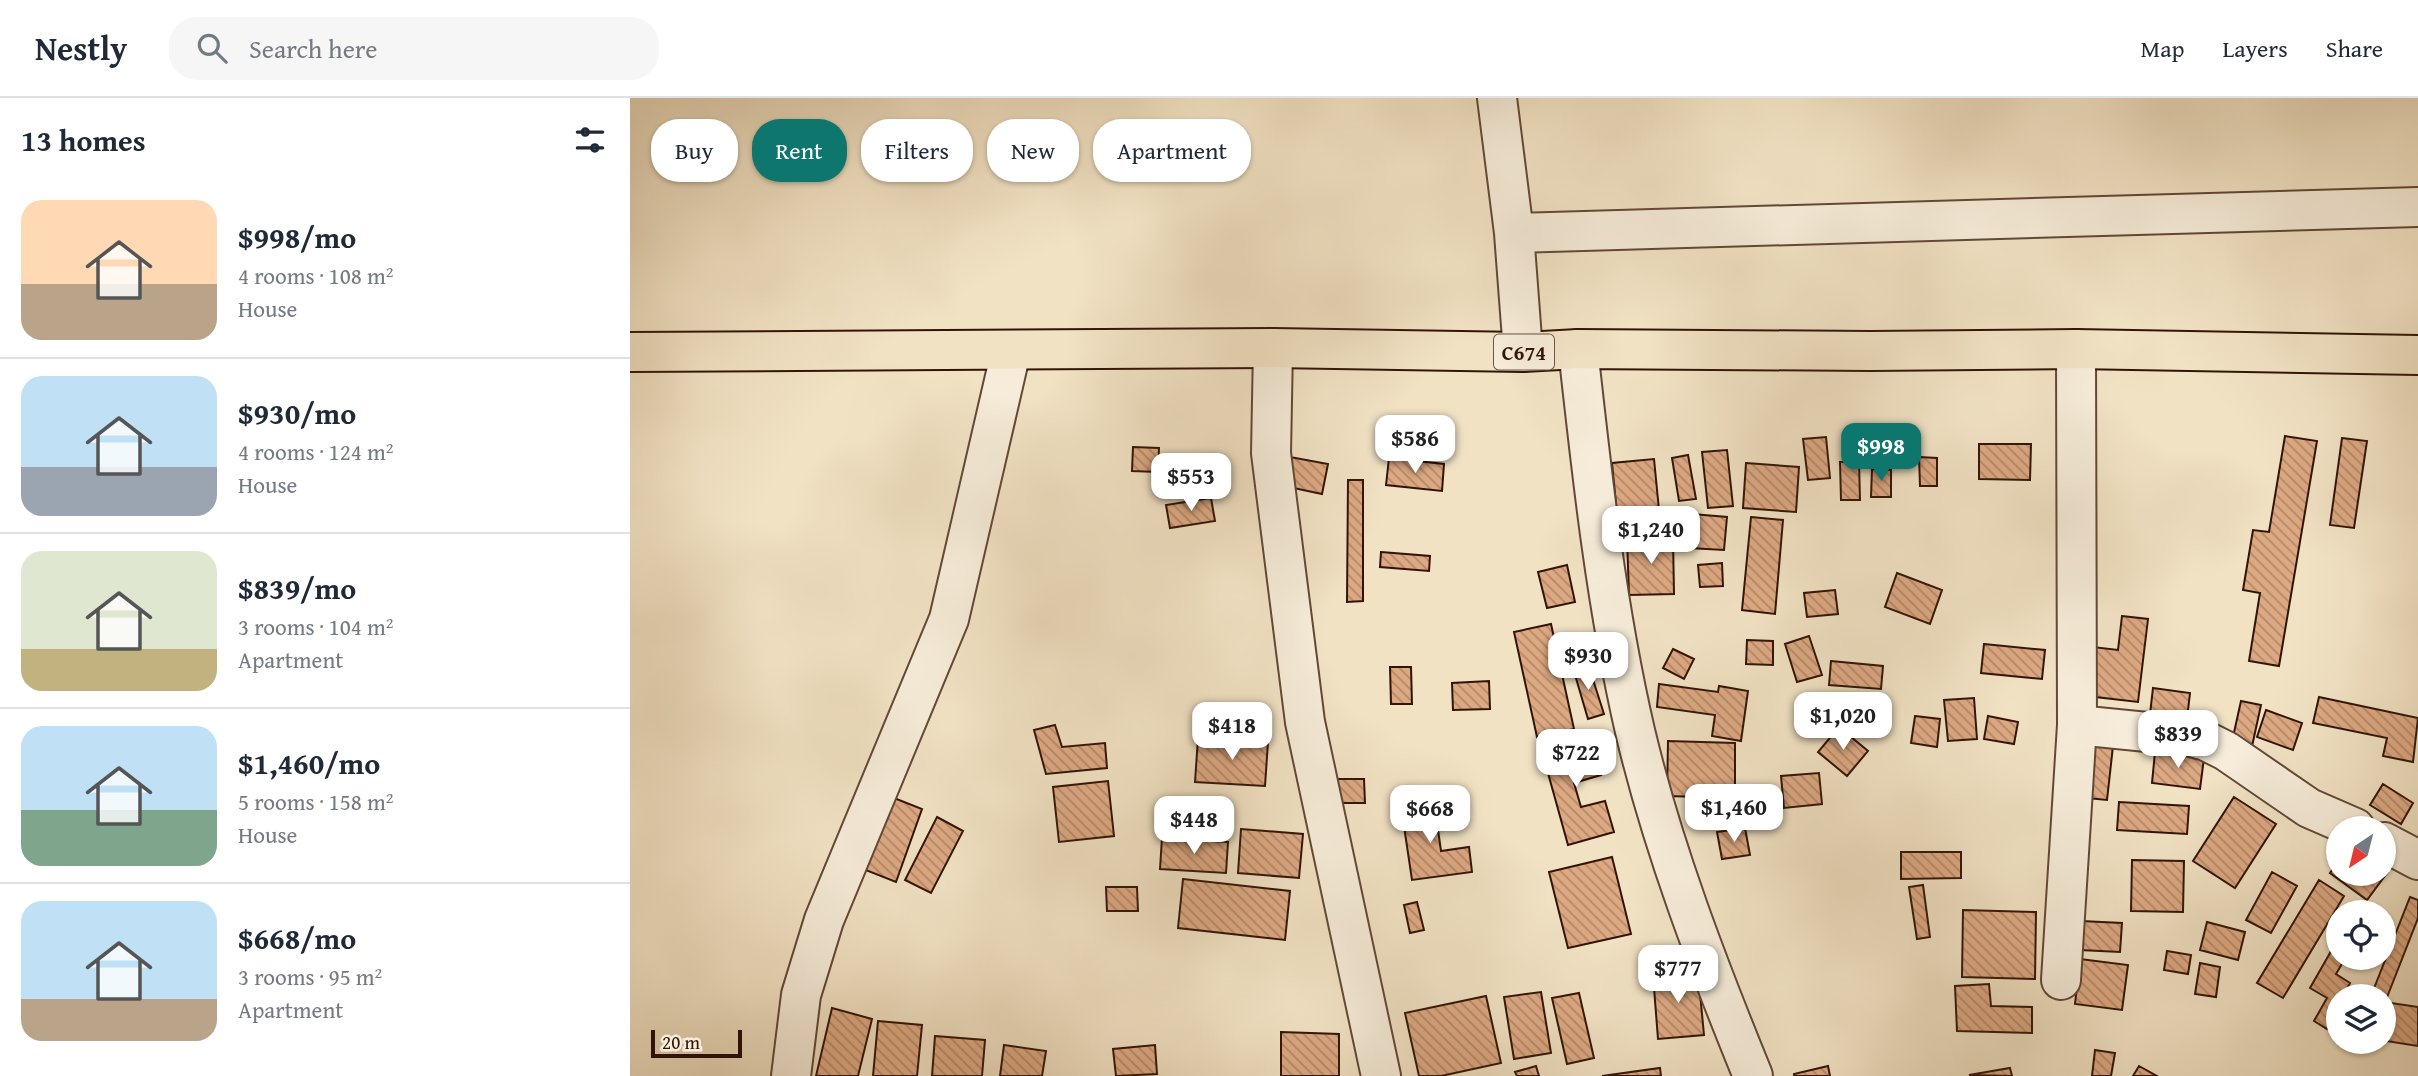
<!DOCTYPE html>
<html lang="en">
<head>
<meta charset="utf-8">
<style>
	:root { --surface:#fff; --page:#f6f6f7; --text:#1f2937; --muted:#747a83; --line:#e0e1e3; --accent:#0f766e }
	body { margin:0; font-family:"Gentium Book Plus",serif; background:var(--page); color:var(--text); height:100vh; display:flex; flex-direction:column; font-size:26px; white-space:nowrap }
	* { box-sizing:border-box; margin:0 }
	p { font-size:23px; color:var(--muted) }
	.icon { flex:none; width:38px; height:38px; fill:none; stroke:currentColor; stroke-width:2; stroke-linecap:round; stroke-linejoin:round }
	.map { position:relative; flex:1; overflow:hidden }
	.side { display:flex; flex-direction:column; background:var(--surface); width:630px }
	.side>* { flex:none }
	.top-card { position:absolute; left:21px; top:21px; width:665px; height:63px; display:flex; gap:14px }
	.needle { width:46px; rotate:215deg }
	.tools { position:absolute; left:1696px; top:718px; display:grid; gap:14px }
	.tools a { display:grid; place-items:center; width:70px; height:70px; border-radius:50%; background:var(--surface); box-shadow:0 2px 5px #0004; font-size:35px }
	.scale { position:absolute; left:21px; bottom:18px; width:91px; box-sizing:border-box; padding-left:7px; border:4px solid #321407; border-top:0; font-size:19px; line-height:24px; white-space:nowrap; color:#321407; -webkit-text-stroke:5px #f6ecd9; paint-order:stroke }
	.price { position:absolute; translate:-50% -60px; padding:0 16px; border-radius:14px; background:#fff; color:#222; font-size:23px; line-height:46px; filter:drop-shadow(0 2px 4px #0008) }
	.price::after { content:''; position:absolute; left:50%; top:42px; width:21px; height:16px; margin-left:-10px; background:inherit; clip-path:polygon(0 0,100% 0,50% 100%) }
	.price.selected { background:var(--accent); color:#fff }
	ul { padding:0; list-style:none }
	li { display:flex; align-items:center; gap:21px; height:175px; padding:0 21px }
	li+li { border-top:2px solid var(--line) }
	li span { display:grid; place-items:center; flex:none; width:196px; height:140px; border-radius:21px; color:#555 }
	li>.icon { margin-inline-start:auto }
	span .icon { width:84px; height:84px; fill:#fffc; stroke-width:1 }
	li b { font-size:30px }
	h2 { display:flex; justify-content:space-between; align-items:center; height:84px; padding:0 21px; font-size:30px }
	.chip { padding:0 24px; border-radius:28px; background:var(--surface); box-shadow:0 2px 5px #0004; font-size:24px; line-height:63px }
	.chip.selected { background:var(--accent); color:#fff }
	header { display:flex; align-items:center; gap:42px; box-sizing:border-box; height:98px; padding:0 35px; background:var(--surface); border-bottom:2px solid var(--line) }
	header strong { font-size:33px }
	nav { display:flex; gap:38px; margin-inline-start:auto; font-size:24px }
	.search { width:490px; height:63px; background:var(--page); display:flex; align-items:center; gap:18px; box-sizing:border-box; padding:0 24px; border-radius:28px; color:var(--muted); font-size:26px }
	main { display:flex; flex:1; min-height:0 }
	.map>svg:first-child { display:block }
	.building { fill:url(#building-back-hatch); stroke:#321407; stroke-width:2 }
	.lines { fill:none; stroke-linecap:round; stroke-linejoin:round }
	.minor-casing { stroke:#624836; stroke-width:42 }
	.major-casing { stroke:#321407; stroke-width:42 }
	.minor { stroke:#f6ecd9; stroke-width:38 }
	.major { stroke:#f1e2c4; stroke-width:38 }
	.labels { text-anchor:middle; dominant-baseline:central; stroke-width:5; stroke-linejoin:round; paint-order:stroke }
	.shield { fill:#f6ecd9; stroke:#6d5546; stroke-width:2 }
	.shield-label { font-size:21px; font-weight:bold; fill:#321407 }
</style>
</head>
<body>
<header>
<strong>Nestly</strong>
<div class="search"><svg class="icon" aria-label="search" viewBox="0 0 24 24"><circle cx="10" cy="10" r="6"/><path d="M15 15l6 6"/></svg>Search here</div>
<nav><a>Map</a><a>Layers</a><a>Share</a></nav>
</header>
<main>
<section class="side">
<h2>13 homes<svg class="icon" aria-label="filters" viewBox="0 0 24 24"><path d="M4 7h16M4 17h16"/><circle cx="9" cy="7" r="2"/><circle cx="15" cy="17" r="2"/></svg></h2>
<ul>
<li><span style="background:linear-gradient(#ffd9b3 60%,#b9a48a 0)"><svg class="icon" aria-label="home" viewBox="0 0 24 24"><path d="M3 11l9-7 9 7M6 9v11h12V9"/></svg></span><div><b>$998/mo</b><p>4 rooms · 108 m²</p><p>House</p></div></li>
<li><span style="background:linear-gradient(#bfe0f5 65%,#9aa5b1 0)"><svg class="icon" aria-label="home" viewBox="0 0 24 24"><path d="M3 11l9-7 9 7M6 9v11h12V9"/></svg></span><div><b>$930/mo</b><p>4 rooms · 124 m²</p><p>House</p></div></li>
<li><span style="background:linear-gradient(#dfe7d0 70%,#c2b280 0)"><svg class="icon" aria-label="home" viewBox="0 0 24 24"><path d="M3 11l9-7 9 7M6 9v11h12V9"/></svg></span><div><b>$839/mo</b><p>3 rooms · 104 m²</p><p>Apartment</p></div></li>
<li><span style="background:linear-gradient(#bfe0f5 60%,#7fa58c 0)"><svg class="icon" aria-label="home" viewBox="0 0 24 24"><path d="M3 11l9-7 9 7M6 9v11h12V9"/></svg></span><div><b>$1,460/mo</b><p>5 rooms · 158 m²</p><p>House</p></div></li>
<li><span style="background:linear-gradient(#bfe0f5 70%,#b9a48a 0)"><svg class="icon" aria-label="home" viewBox="0 0 24 24"><path d="M3 11l9-7 9 7M6 9v11h12V9"/></svg></span><div><b>$668/mo</b><p>3 rooms · 95 m²</p><p>Apartment</p></div></li>
</ul>
</section>
<div class="map">
<svg width="1788" height="978" viewBox="0 0 1788 978">
	<defs>
		<pattern id="building-back-hatch" width="6" height="6" patternUnits="userSpaceOnUse" patternTransform="scale(1.75)"><rect width="6" height="6" fill="#dda983"/><path d="M-1 5l2 2M0 0l6 6M5-1l2 2" fill="none" stroke="#b48869"/></pattern>
	</defs>
	<rect width="100%" height="100%" fill="#f1e2c4"/>
	<filter id="stains"><feTurbulence type="fractalNoise" baseFrequency=".00286" numOctaves="4"/><feColorMatrix values="0 0 0 0 .2 0 0 0 0 .09 0 0 0 0 .02 0 0 0 .5 -.17"/></filter>
	<radialGradient id="worn" r=".72"><stop offset=".6" stop-color="#630" stop-opacity="0"/><stop offset="1" stop-color="#630" stop-opacity=".3"/></radialGradient>
	<path class="building" d="M1655 338 1687 343 1649 568 1619 563 1630 495 1613 492 1623 432 1639 434Z
		M1196 339 1200 380 1178 382 1173 341Z
		M1712 340 1737 343 1724 430 1700 427Z
		M1349 346H1401L1400 382 1349 381Z
		M503 349 529 350 528 374 502 373Z
		M1097 352 1103 408 1078 410 1072 354Z
		M1058 357 1066 401 1049 403 1042 360Z
		M660 359 698 366 692 396 654 388Z
		M1289 359 1307 360V388H1290Z
		M759 360 814 366 812 393 756 387Z
		M1024 361 1030 422 988 426 982 365Z
		M1229 363 1230 402H1211L1210 364Z
		M1116 365 1169 369 1166 414 1113 410Z
		M1242 371 1261 372V399H1241Z
		M718 382H733V503L717 504Z
		M581 400 585 423 540 430 536 407Z
		M1062 416 1097 419 1094 452 1059 450Z
		M1121 419 1153 422 1145 516 1112 512Z
		M997 440H1043L1044 496 999 497Z
		M751 454 800 458 799 473 750 469Z
		M1092 465 1093 488 1070 489 1068 467Z
		M937 467 945 504 917 510 908 474Z
		M1267 475 1312 492 1300 526 1255 509Z
		M1205 492 1208 516 1177 519 1174 495Z
		M1492 518 1518 521 1508 604 1457 598 1463 549 1488 552Z
		M921 526 944 631 907 639 884 534Z
		M1179 538 1192 577 1167 584 1155 546Z
		M1117 542 1143 543V567L1116 566Z
		M1354 546 1415 552 1412 581 1351 575Z
		M1043 551 1064 561 1054 581 1033 570Z
		M1201 563 1253 568 1251 591 1199 587Z
		M958 566 974 616 958 621 943 570Z
		M760 569H781L782 606H761Z
		M859 583 860 611 823 612 822 585Z
		M1029 586 1088 594 1089 588 1118 593 1111 643 1082 638 1085 617 1027 609Z
		M1523 590 1560 595 1556 629 1519 625Z
		M1689 599 1788 620 1783 664 1753 658 1757 640 1683 625Z
		M1344 600 1347 641 1318 643 1314 602Z
		M1221 601 1254 608 1249 633 1216 626Z
		M1611 603 1631 607 1621 653 1601 648Z
		M1636 612 1672 625 1663 652 1627 639Z
		M1285 618 1310 621 1307 649 1281 645Z
		M1358 618 1388 624 1384 646 1354 641Z
		M425 627 432 649 475 645 477 670 416 676 404 632Z
		M1209 629 1238 653 1217 678 1188 654Z
		M958 635 971 677 944 685 951 709 975 703 984 734 938 747 911 650Z
		M568 640 638 644 635 688 565 684Z
		M1038 643 1105 645V700L1037 698Z
		M1453 644 1483 648 1477 702 1447 699Z
		M1525 654 1574 660 1570 691 1522 685Z
		M1189 675 1192 706 1154 710 1151 678Z
		M703 681H734L735 705H704Z
		M478 683 484 738 429 744 423 689Z
		M1753 686 1783 705 1771 726 1740 707Z
		M259 698 292 711 266 784 233 771Z
		M1604 699 1646 726 1605 790 1563 763Z
		M804 704 811 753 839 749 842 774 782 782 771 708Z
		M1489 704 1559 708 1557 736 1487 732Z
		M307 719 333 733 301 795 275 782Z
		M1115 730 1120 757 1092 761 1087 734Z
		M611 731 673 736 669 780 608 775Z
		M532 740 598 744 596 775 530 771Z
		M1271 754H1331V780L1271 781Z
		M982 759 1001 836 938 850 919 774Z
		M1502 762 1554 763 1553 814 1501 813Z
		M1708 764V775H1757L1737 802 1700 775Z
		M1642 774 1667 788 1641 835 1616 822Z
		M553 781 660 793 655 842 548 830Z
		M1689 782 1714 798 1653 900 1627 885Z
		M1293 787 1300 839 1287 841 1279 789Z
		M476 789H507L508 813H477Z
		M1780 799 1788 802V820L1754 907V898H1741Z
		M787 804 794 832 780 835 774 807Z
		M1333 812 1406 814 1405 881 1332 879Z
		M1451 823 1492 825 1490 854 1450 852Z
		M1577 824 1615 834 1608 862 1570 852Z
		M1708 841V859H1716L1706 876 1720 885 1713 898H1708V912L1697 931 1684 923 1697 900 1680 890Z
		M1537 853 1561 857 1558 876 1534 872Z
		M1450 861 1498 867 1492 912 1445 906Z
		M1570 865 1590 869 1586 899 1565 896Z
		M1068 874 1074 937 1028 941 1023 877Z
		M1359 886 1361 908 1402 909V935L1327 933 1325 888Z
		M911 894 921 955 884 961 874 899Z
		M949 895 964 960 937 966 922 900Z
		M856 898 871 965 811 978H789L775 915Z
		M1761 905 1788 909V948L1756 943Z
		M202 910 242 921 228 978H186Z
		M248 923 292 927 287 978H243Z
		M651 934 709 936V978H651Z
		M305 938 355 942 352 978H302Z
		M374 947 416 953 412 978H370Z
		M525 947 527 976 486 978 483 951Z
		M1465 952 1485 955 1481 978H1462Z
		M906 968 909 978H887L885 974Z
		M1198 968 1200 978H1164V976Z
		M1509 968 1527 978H1503Z
		M1030 970 1031 978H972Z
		M1380 970 1382 978 1339 977Z"/>
	<g class="lines">
		<defs>
			<path id="minor" d="M867 0 884 135 893 254
				M884 135 1788 109
				M643 250 641 355 675 624 751 978
				M948 251C962 378 976 507 1005 633 1033 751 1077 865 1123 978
				M1446 251 1447 627 1557 638 1576 643 1596 653 1679 710 1725 730
				M1754 744 1788 762
				M1431 882 1447 627
				M161 978 171 897 194 822 319 521 381 253"/>
			<path id="major" d="M0 254 643 250 893 254 948 251 1240 253 1446 251 1788 257"/>
		</defs>
		<use href="#minor" class="minor-casing"/>
		<use href="#major" class="major-casing"/>
		<use href="#minor" class="minor"/>
		<use href="#major" class="major"/>
	</g>
	<g class="labels">
		<rect class="shield" x="864" y="236.5" width="60" height="35" rx="5"/>
		<g class="shield-label">
			<text x="894" y="254">C674</text>
		</g>
	</g>
	<rect width="100%" height="100%" filter="url(#stains)"/>
	<rect width="100%" height="100%" fill="url(#worn)"/>
</svg>
<div class="tools">
<a><svg class="needle" viewBox="-14 -14 28 28"><path d="M0-13l5 13h-10z" fill="#e53935"/><path d="M0 13l5-13h-10z" fill="#747a83"/></svg></a>
<a><svg class="icon" aria-label="locate" viewBox="0 0 24 24"><circle cx="12" cy="12" r="6"/><path d="M12 2v4M12 18v4M2 12h4M18 12h4"/></svg></a>
<a><svg class="icon" aria-label="layers" viewBox="0 0 24 24"><path d="M12 4l9 5-9 5-9-5zM3 14l9 5 9-5"/></svg></a>
</div>
<div class="scale">20 m</div>
<b class="price" style="left:785px;top:377px">$586</b>
<b class="price selected" style="left:1251px;top:385px">$998</b>
<b class="price" style="left:561px;top:415px">$553</b>
<b class="price" style="left:1021px;top:468px">$1,240</b>
<b class="price" style="left:958px;top:594px">$930</b>
<b class="price" style="left:1213px;top:654px">$1,020</b>
<b class="price" style="left:602px;top:664px">$418</b>
<b class="price" style="left:1548px;top:672px">$839</b>
<b class="price" style="left:946px;top:691px">$722</b>
<b class="price" style="left:1104px;top:746px">$1,460</b>
<b class="price" style="left:800px;top:747px">$668</b>
<b class="price" style="left:564px;top:758px">$448</b>
<b class="price" style="left:1048px;top:907px">$777</b>
<div class="top-card">
<a class="chip">Buy</a>
<a class="chip selected">Rent</a>
<a class="chip">Filters</a>
<a class="chip">New</a>
<a class="chip">Apartment</a>
</div>
</div>
</main>
</body>
</html>
